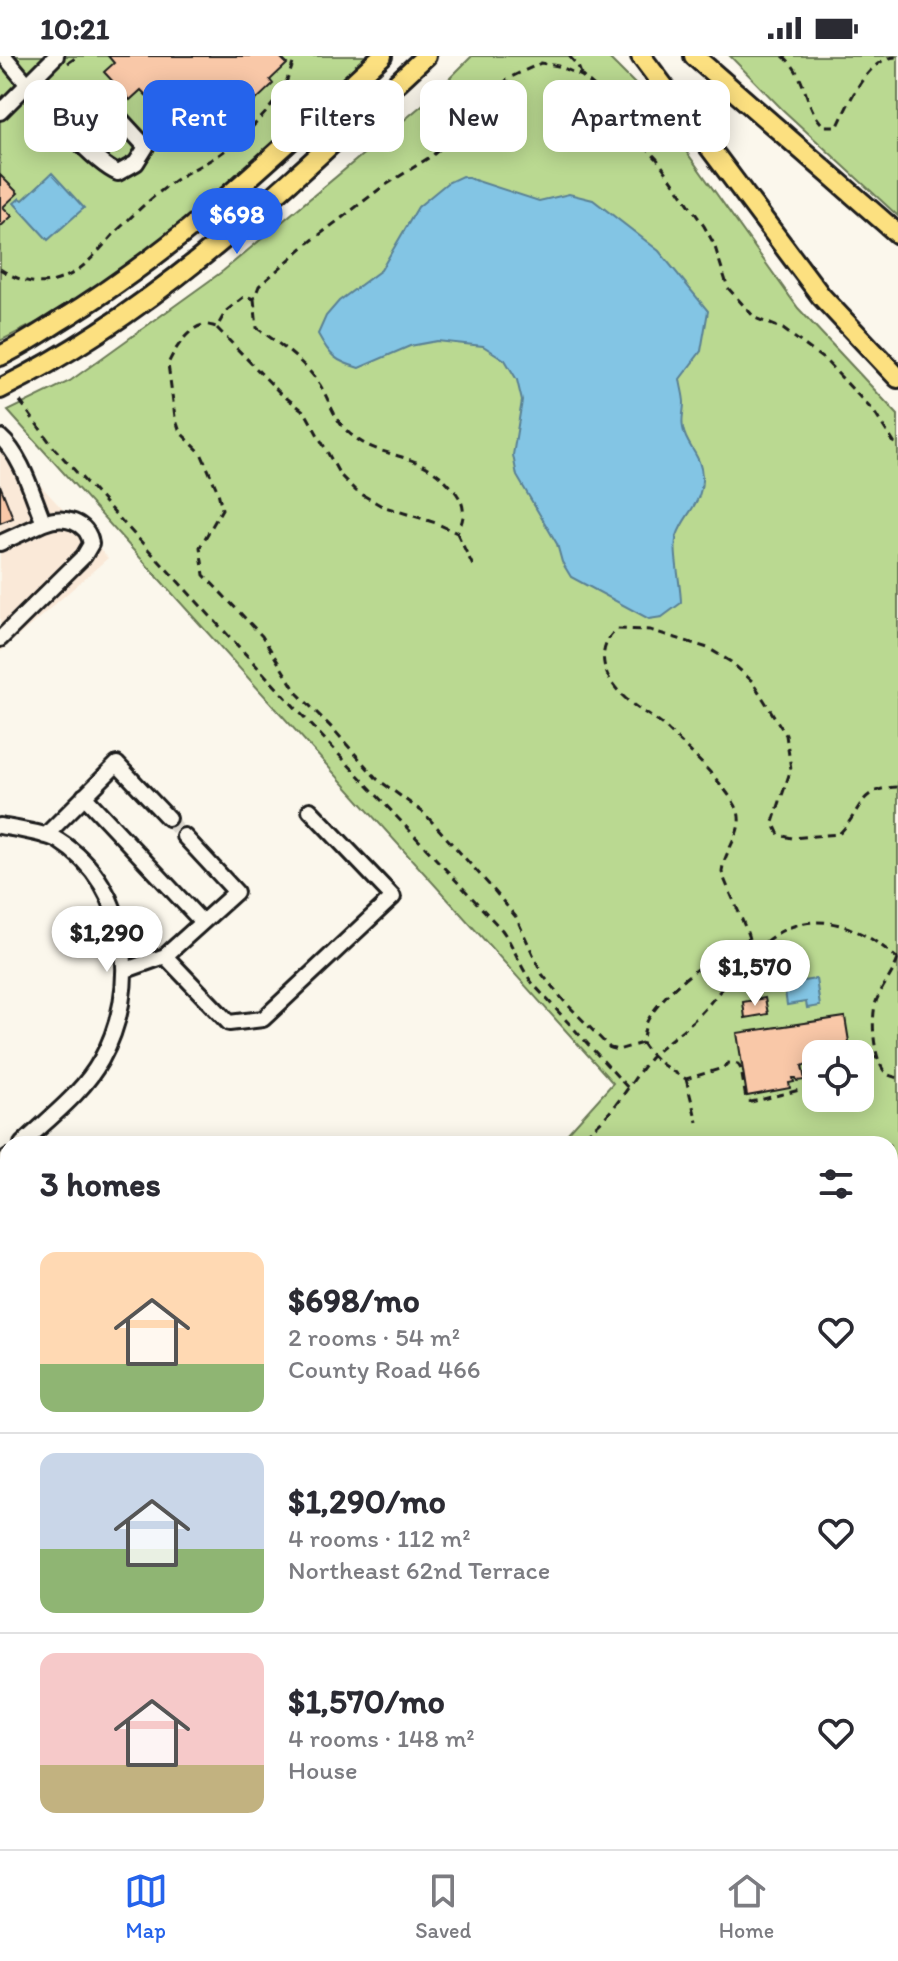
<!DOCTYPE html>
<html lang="en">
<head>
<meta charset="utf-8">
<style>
	:root { --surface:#fff; --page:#f7f7f7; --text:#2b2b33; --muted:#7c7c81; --line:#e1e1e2; --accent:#2563eb }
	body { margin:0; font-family:Itim,sans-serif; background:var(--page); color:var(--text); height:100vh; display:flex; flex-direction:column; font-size:30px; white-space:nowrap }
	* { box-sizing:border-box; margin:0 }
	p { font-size:26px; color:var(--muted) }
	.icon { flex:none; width:44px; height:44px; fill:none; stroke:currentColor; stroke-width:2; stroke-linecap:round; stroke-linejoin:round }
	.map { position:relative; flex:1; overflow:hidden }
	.details { position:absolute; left:0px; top:1080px; width:898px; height:714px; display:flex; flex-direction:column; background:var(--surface); border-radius:24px 24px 0 0; box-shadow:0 4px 20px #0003 }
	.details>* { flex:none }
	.banner { position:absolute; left:24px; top:24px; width:850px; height:72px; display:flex; gap:16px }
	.buttons { position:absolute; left:802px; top:984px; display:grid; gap:16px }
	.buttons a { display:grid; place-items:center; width:72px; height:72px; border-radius:16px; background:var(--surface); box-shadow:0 4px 20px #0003; font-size:40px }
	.price { position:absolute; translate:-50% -68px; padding:0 18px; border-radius:28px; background:#fff; color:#222; font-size:26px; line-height:52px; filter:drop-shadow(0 2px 4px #0008) }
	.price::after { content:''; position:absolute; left:50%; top:48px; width:24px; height:18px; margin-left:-12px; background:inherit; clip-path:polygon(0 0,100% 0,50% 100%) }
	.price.on { background:var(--accent); color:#fff }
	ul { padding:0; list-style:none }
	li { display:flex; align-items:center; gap:24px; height:200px; padding:0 40px }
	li+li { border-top:2px solid var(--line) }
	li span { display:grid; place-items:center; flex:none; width:224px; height:160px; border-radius:16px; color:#555 }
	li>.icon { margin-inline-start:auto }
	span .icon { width:96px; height:96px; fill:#fffc; stroke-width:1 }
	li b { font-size:34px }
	h2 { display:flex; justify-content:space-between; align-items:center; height:96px; padding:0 40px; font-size:34px }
	.tag { padding:0 28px; border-radius:16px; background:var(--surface); box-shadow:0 4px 20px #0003; font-size:28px; line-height:72px }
	.tag.on { background:var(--accent); color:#fff }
	.status { display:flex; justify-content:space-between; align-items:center; height:56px; padding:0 40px; background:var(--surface); direction:ltr }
	.status svg { height:22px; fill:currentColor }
	.tab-bar { display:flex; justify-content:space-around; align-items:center; height:112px; border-top:2px solid var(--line); background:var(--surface); font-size:22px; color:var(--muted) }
	.tab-bar a { display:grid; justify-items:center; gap:4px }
	.tab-bar .on { color:var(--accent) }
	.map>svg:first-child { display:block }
	.built { fill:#fae9d8 }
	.green { fill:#bad991; stroke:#6b7a56; stroke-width:2; fill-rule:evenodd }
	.water { fill:#83c5e4; stroke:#5a8194; stroke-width:2 }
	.building { fill:#f9c8a8; stroke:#1c1c1c; stroke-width:2 }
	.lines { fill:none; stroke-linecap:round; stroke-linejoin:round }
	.minor-tunnel { stroke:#dad6cd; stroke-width:14; stroke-dasharray:14 7; stroke-linecap:butt }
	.minor-casing { stroke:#1c1c1c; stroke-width:20 }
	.major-casing { stroke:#1c1c1c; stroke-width:24 }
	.path { stroke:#1c1c1c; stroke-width:3; stroke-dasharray:8 6; stroke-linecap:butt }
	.minor { stroke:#fbf7ec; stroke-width:14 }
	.major { stroke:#fce080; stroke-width:18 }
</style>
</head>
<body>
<div class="status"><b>10:21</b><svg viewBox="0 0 49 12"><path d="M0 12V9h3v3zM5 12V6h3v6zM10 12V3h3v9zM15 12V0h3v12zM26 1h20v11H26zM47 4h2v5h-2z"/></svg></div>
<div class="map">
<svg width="898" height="1793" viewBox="0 0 898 1793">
	<rect width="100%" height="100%" fill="#fbf7ec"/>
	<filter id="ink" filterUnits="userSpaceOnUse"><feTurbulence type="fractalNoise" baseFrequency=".0125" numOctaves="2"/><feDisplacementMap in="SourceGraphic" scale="16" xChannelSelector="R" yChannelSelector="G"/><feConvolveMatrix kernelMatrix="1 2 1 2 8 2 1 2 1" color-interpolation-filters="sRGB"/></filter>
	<g filter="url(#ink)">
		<path class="built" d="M0 386 108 502 0 596Z"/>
		<path class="green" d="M0 0H367L166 182 62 254 0 285Z
			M472 0H607L645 38 798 252 898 359V1309L890 1339V1088H558L613 1027 8 355 70 325 223 215 427 45ZM816 998H860V1042H816Z
			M730 0H898V160L783 54Z
			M890 1365 898 1424V1793H8L0 1785V1599L8 1591V1786H890Z"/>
		<path class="water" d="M52 117 84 152 48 184 14 147 20 142 23 144Z
			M462 120 539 145 569 138 593 144 659 195 708 255 701 295 680 323C681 331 684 340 684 347 684 356 681 363 683 372 686 391 703 399 702 424 701 450 684 458 677 480 672 493 681 529 681 547L662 561 649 563 571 521 562 506 557 488 517 420 513 399 522 345 517 324 505 304 483 290 437 285 410 290 359 312C335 305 330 300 318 278L326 260 339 245 381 214 418 151 447 127Z
			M816 923 820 950 807 952 806 946 787 949 784 928Z"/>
		<path class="building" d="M108 0H279L287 8 270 24 273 28 252 48 248 45 204 90 182 67 177 72 141 34 130 44 104 16 114 7Z
			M0 119 18 137 3 151 12 160 0 171Z
			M0 429 13 462 0 467Z
			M765 942 768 958 745 962 743 946Z
			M845 961 851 998H816V1004L802 1010 805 1024 797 1025 796 1022H793L794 1026 789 1027 790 1032 747 1040 737 977Z
			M0 1377 8 1383V1406L0 1417Z"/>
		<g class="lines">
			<path class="minor-tunnel" d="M168 762 184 780"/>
			<defs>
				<path id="minor" d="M4 0C29 29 87 104 118 117L136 107 146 91 101 42 61 65
					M0 56 56 0
					M0 381C23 401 32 439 44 467 63 459 88 465 91 488L84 500 0 583
					M0 487 44 467
					M84 740 202 866
					M0 770C16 773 46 777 59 785 132 831 140 935 101 1004 83 1037 49 1062 22 1088
					M45 780 117 708 168 762
					M165 900 236 836 184 780
					M126 914 165 900 229 967 263 963 393 841 310 754
					M0 1108 8 1101
					M0 1280 8 1284
					M0 1349 8 1355
					M890 1375 898 1373
					M890 1405 898 1404
					M890 1529 898 1537
					M0 1750 8 1742
					M0 1772 8 1781
					M586 1786 593 1793
					M397 1793 407 1786"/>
				<path id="major" d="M641 0 821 240 898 322
					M694 0 898 178
					M0 300C20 291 39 278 58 266 179 193 279 95 382 0
					M0 333C164 252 293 123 426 0"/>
			</defs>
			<use href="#minor" class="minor-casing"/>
			<use href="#major" class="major-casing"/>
			<path class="path" d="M569 0 578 10 582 20
				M783 0C808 20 803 50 824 70H838C848 48 868 0 898 1
				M68 7 78 0
				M0 213C17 224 38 231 58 224 88 214 101 189 123 169 139 153 156 138 174 125 188 115 203 109 217 100 237 87 261 64 275 45 285 31 291 16 295 0
				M217 272 280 337 305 356 340 419 356 435 382 450 436 467 457 477C466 460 466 448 453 433 419 392 380 406 348 376 334 364 330 345 320 329 304 305 281 289 257 272L254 243
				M20 345 54 392 502 874C515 892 520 912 534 929L628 1032
				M457 477 475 514
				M749 883C746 869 722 821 722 816 724 791 750 772 734 747 720 724 688 693 668 674 655 661 637 654 624 641 603 621 594 594 617 573L650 574 708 592 731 606 752 625 786 679 791 713 773 766 779 779 792 782 839 778C863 754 857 732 898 731
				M760 891 749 883C717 894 666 933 649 962 644 970 644 979 642 987 654 1005 668 1013 686 1023L723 1012 728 1007 738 1008 741 1013 746 1043 751 1046 816 1030
				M898 903C893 918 883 929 877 943 870 959 873 1005 886 1017 889 1020 895 1021 898 1022
				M642 987 618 994 610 992 564 945 542 918 516 861 492 832 424 757 377 723 335 675 297 637 262 580 204 519 200 491 222 453 218 436 201 397 180 376 175 361 168 308C174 294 188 272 203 269 208 268 212 270 217 271L226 255 245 240 254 243 259 230 306 189 381 132 433 99 454 81 466 63 491 37 511 21 541 7 558 10 582 20 607 42 627 72 657 103 704 170 714 188 728 232 755 262 783 273 826 305 874 356 898 393
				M686 1023 697 1066
				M860 1025 862 1018 878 998
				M860 1026 862 1040
				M574 1088C585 1079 597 1070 606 1060 623 1042 635 1020 650 1002 664 987 682 976 696 962 728 931 757 875 805 867 839 861 873 881 898 903
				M890 1311 893 1304 892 1246 898 1181"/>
			<use href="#minor" class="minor"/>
			<use href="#major" class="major"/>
		</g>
	</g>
</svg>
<div class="buttons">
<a><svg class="icon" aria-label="locate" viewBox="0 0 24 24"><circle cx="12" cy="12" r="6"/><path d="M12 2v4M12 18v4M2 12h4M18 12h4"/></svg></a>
</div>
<b class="price on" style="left:237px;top:200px">$698</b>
<b class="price" style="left:107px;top:918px">$1,290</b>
<b class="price" style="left:755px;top:952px">$1,570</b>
<div class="banner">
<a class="tag">Buy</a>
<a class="tag on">Rent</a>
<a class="tag">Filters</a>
<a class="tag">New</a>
<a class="tag">Apartment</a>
</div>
<section class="details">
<h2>3 homes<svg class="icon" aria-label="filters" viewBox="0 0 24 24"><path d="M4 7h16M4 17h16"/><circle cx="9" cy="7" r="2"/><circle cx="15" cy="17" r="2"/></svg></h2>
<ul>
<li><span style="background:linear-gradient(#ffd9b3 70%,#8fb573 0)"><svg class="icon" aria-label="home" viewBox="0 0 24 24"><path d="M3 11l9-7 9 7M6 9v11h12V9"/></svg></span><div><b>$698/mo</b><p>2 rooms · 54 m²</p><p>County Road 466</p></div><svg class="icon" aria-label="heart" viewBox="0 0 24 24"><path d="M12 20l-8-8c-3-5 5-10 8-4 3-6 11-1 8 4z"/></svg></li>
<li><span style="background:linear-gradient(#c9d6e8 60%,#8fb573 0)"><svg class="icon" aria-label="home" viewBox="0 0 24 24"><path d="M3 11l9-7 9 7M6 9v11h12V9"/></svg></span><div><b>$1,290/mo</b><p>4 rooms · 112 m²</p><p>Northeast 62nd Terrace</p></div><svg class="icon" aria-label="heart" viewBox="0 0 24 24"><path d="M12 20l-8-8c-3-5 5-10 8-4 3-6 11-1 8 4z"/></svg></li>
<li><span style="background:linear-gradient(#f6c9c9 70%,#c2b280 0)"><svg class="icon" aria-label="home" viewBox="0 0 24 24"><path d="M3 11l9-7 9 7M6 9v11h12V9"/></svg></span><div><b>$1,570/mo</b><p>4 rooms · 148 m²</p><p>House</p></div><svg class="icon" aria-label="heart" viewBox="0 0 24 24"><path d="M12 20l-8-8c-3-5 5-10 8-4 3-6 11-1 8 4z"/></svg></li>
</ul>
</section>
</div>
<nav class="tab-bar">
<a class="on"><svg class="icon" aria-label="map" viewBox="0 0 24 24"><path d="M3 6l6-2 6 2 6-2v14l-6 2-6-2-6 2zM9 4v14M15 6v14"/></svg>Map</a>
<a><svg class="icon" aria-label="saved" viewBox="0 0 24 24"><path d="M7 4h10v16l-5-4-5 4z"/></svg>Saved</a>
<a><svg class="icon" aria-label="home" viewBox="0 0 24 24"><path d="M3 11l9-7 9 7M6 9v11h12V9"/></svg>Home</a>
</nav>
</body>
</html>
